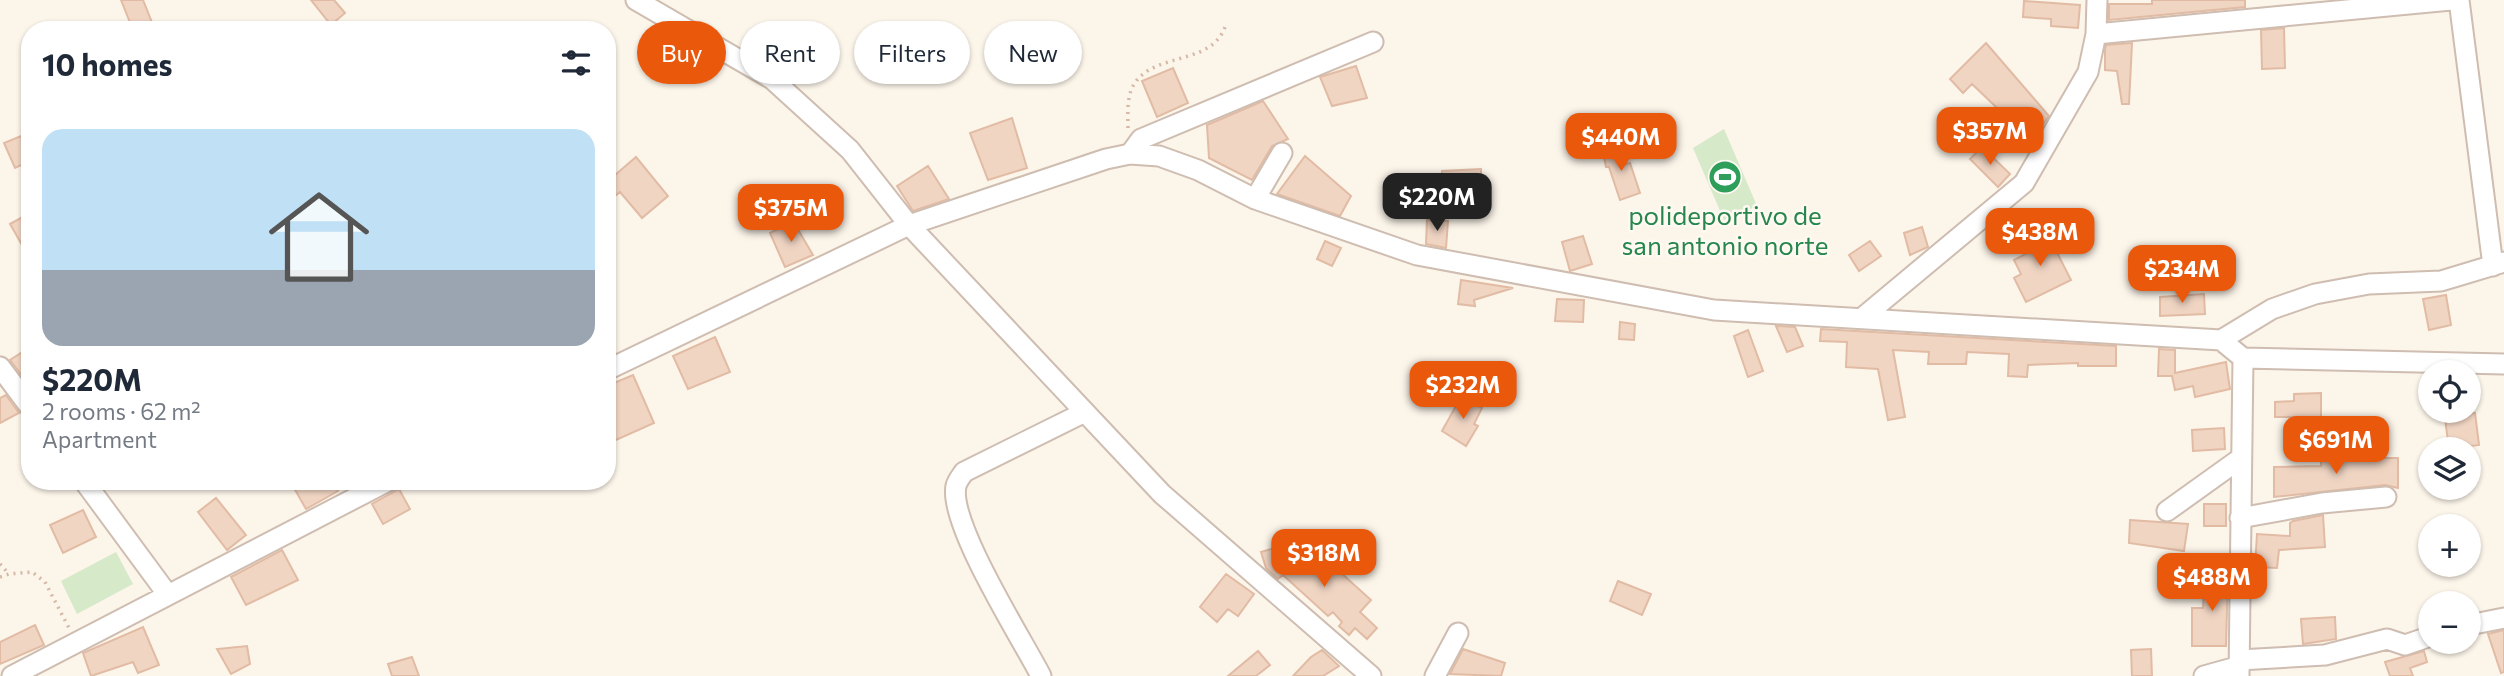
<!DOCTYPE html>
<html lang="en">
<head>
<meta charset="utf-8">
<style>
	:root { --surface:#fff; --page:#f6f6f7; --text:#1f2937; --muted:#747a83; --accent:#ea580c }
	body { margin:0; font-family:Commissioner,sans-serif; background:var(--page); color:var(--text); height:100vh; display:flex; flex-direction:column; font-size:26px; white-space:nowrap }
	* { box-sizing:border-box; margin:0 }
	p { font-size:23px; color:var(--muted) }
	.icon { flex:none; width:38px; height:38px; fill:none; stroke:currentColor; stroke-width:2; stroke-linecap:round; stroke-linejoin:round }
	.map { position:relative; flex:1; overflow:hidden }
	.drawer { position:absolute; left:21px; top:21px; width:595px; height:469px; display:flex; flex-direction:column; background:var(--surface); border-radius:28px; box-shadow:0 2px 5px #0004 }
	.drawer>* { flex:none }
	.top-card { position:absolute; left:637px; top:21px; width:665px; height:63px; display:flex; gap:14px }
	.fabs { position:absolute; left:2418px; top:360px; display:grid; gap:14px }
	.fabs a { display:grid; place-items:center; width:63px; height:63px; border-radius:50%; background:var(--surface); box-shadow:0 2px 5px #0004; font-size:35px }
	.price { position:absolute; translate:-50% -60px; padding:0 16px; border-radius:14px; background:var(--accent); color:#fff; font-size:23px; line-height:46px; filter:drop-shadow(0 2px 4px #0008) }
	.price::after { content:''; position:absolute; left:50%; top:42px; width:21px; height:16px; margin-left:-10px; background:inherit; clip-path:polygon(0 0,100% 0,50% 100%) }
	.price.on { background:#222; color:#fff }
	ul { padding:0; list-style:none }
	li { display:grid; align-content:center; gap:14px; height:371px; padding:0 21px }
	li span { display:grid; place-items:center; height:217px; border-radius:21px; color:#555 }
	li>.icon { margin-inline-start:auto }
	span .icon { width:126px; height:126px; fill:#fffc; stroke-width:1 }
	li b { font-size:30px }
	h2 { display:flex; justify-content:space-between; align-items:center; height:84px; padding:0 21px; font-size:30px }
	.chip { padding:0 24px; border-radius:32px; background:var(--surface); box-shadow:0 2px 5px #0004; font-size:24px; line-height:63px }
	.chip.on { background:var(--accent); color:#fff }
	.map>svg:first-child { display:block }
	.green { fill:#d6e9c9 }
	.building { fill:#f0d5c3; stroke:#e2bba4; stroke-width:2 }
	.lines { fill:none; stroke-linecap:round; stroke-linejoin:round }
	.minor-casing { stroke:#cebdb0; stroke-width:23 }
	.path { stroke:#d5b8a6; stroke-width:3.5; stroke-dasharray:2 5; stroke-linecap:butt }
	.minor { stroke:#fff; stroke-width:19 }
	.labels { text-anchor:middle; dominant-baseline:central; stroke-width:5; stroke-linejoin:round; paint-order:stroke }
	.leisure-label { font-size:26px; fill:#27864d; stroke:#fef9f1 }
</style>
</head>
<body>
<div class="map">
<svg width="2504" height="676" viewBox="0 0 2504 676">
	<rect width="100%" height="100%" fill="#fcf5ea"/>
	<path class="green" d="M1724 129 1757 206 1724 220 1693 148Z
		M116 552 133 584 77 614 61 581Z"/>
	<path class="building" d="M121 0H143L155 30H133Z
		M311 0H334L345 13 331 25Z
		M2152 0H2245V7L2109 20V4H2152Z
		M2024 1 2080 5 2078 28 2051 26V19L2023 17Z
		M2284 28 2285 68 2262 69 2261 30Z
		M1986 43 2049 116 2027 145 1996 107 1972 84 1963 93 1950 79Z
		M2132 43 2129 104H2122L2117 71 2105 70V50L2106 45Z
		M1356 66 1367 98 1332 106 1320 77Z
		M1173 68 1188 103 1157 117 1142 81Z
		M1263 101 1288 139 1272 146 1252 180 1209 158 1207 125Z
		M1012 118 1027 168 988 180 970 133Z
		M21 136 30 161 15 168 4 143Z
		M1618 145 1622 165 1630 163 1640 193 1620 200 1609 167H1606L1602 148Z
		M1982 147 2010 174 1998 187 1970 159Z
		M1305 156 1351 196 1340 216 1277 194Z
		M636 157 668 196 642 218 620 192 615 196 607 188V182Z
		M928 166 949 199 913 211 897 186Z
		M1481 169V194H1464L1465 204 1443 205 1442 171Z
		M30 213V259L10 224Z
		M1427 220 1448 221 1446 248 1426 244Z
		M793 221 813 255 785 267 770 233Z
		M1922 227 1928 247 1910 255 1904 233Z
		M2045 229 2071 280 2026 302 2014 278 2021 274 2014 260 2035 249 2029 237Z
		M1583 236 1592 264 1570 271 1562 242Z
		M1325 241 1341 248 1332 266 1317 259Z
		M1870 241 1881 256 1859 271 1849 255Z
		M1461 280 1481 283 1513 288 1474 300 1475 306 1458 304Z
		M2204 294 2205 314 2160 316V297Z
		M2446 295 2451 325 2429 330 2423 299Z
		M1557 299 1584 300 1583 322 1555 321Z
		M1620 322 1635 324 1634 340 1619 339Z
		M1776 326 1795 327 1803 346 1787 352Z
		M1821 329 2116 346V366H2078V363L2028 365 2027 377 2008 376 2009 354 1967 352 1966 364H1928L1929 352 1893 350 1905 417 1888 420 1878 369 1846 367 1847 342 1820 341Z
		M1748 330 1763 371 1748 377 1734 336Z
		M715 337 730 372 688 389 673 356Z
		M30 347V386L10 360Z
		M2159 349 2175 350V373L2226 362 2230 389 2195 397 2193 386 2175 390 2172 376H2158Z
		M633 375 654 423 607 444V386Z
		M2321 393V417H2275V402L2294 401V394Z
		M6 395 19 413 0 423V398Z
		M1461 397 1482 408 1474 424 1478 426 1466 446 1442 431Z
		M2444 411H2461V415L2475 413 2479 445 2449 449Z
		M2224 428 2225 449 2193 451 2192 430Z
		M2353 458H2398V488L2385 485 2274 497V467L2321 466V460Z
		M290 481H332L338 491 306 509Z
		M399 489 410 509 383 524 372 504Z
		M216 498 246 535 227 550 198 512Z
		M2204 504H2226V526H2204Z
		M83 510 96 537 63 553 50 525Z
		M2323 515 2325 547 2279 550 2277 568 2255 567 2257 534 2290 536V523L2293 521Z
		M2130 520 2188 524 2184 551 2129 543Z
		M1281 546 1288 567 1302 551 1324 570 1330 563 1371 600 1360 612 1377 628 1367 639 1355 628 1349 635 1339 626 1342 622 1333 612 1328 616 1283 575 1278 579 1266 568 1261 552Z
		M282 550 298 580 246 605 231 577Z
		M1226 574 1254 594 1238 616 1228 609 1217 622 1200 607Z
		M2205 574H2228L2226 646H2192V608H2203Z
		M1618 581 1651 594 1642 615 1610 601Z
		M2335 617 2336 639 2303 644 2301 619Z
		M35 625 44 645 0 664V642Z
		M143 627 159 665 138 673 133 662 91 676 83 653Z
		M2504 630V672L2501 673 2488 634Z
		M247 646 250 664 231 674 217 649Z
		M1463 649 1505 663 1501 676 1450 674Z
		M2151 649 2152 676H2132L2131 650Z
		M1322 650 1339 666 1323 676H1293L1311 657Z
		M1258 651 1270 665 1256 676H1228Z
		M2424 651 2427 662 2410 668 2413 676H2390L2385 662Z
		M412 657 419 676H392L388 664Z"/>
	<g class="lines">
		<defs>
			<path id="minor" d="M636 0 772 79 850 150 909 225 1162 494 1371 676
				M2459 0 2493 266
				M2096 34 2451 0
				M1130 154 1141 139 1373 42
				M1255 199 1282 153
				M1862 318 2024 183 2088 72 2096 34 2097 0
				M2221 340 2243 358 2239 676
				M2243 358 2504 364
				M0 367 30 407
				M607 370 909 225 1106 159 1130 154 1159 156 1198 170 1255 199 1417 255 1714 310 2221 340 2272 309 2315 294 2369 284 2441 281 2504 262
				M84 481 168 595
				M2167 511 2241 458
				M2240 518 2322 503 2386 497
				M2469 625 2504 618
				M2239 660 2325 655 2387 639 2405 645 2431 636
				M12 676 388 481
				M1041 676C1022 639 948 523 956 486 957 481 962 475 964 472L1085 412
				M1435 676 1458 633
				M2204 676 2240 666"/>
		</defs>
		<use href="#minor" class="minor-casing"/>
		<path class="path" d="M1128 128C1128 112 1126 93 1137 80 1160 52 1214 65 1226 24
			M0 564 9 574
			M0 577 9 574 32 572 45 582 69 628"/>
		<use href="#minor" class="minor"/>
	</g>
	<defs>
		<symbol id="stadium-disc" viewBox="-11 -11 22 22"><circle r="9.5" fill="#2e9e5b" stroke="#fef9f1"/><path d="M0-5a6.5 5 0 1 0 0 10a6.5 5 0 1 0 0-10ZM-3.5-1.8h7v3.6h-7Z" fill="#fff"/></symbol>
	</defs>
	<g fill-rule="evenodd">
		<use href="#stadium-disc" x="1706" y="158" width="38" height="38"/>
	</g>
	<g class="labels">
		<g class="leisure-label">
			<text x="1725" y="214">polideportivo de<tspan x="1725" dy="30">san antonio norte</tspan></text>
		</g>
	</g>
</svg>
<div class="fabs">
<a><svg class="icon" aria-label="locate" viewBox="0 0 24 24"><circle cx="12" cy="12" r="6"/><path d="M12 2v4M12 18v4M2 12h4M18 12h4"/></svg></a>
<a><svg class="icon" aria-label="layers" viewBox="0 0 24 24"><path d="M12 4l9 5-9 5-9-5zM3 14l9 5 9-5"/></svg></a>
<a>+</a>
<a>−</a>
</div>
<b class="price" style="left:1990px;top:167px">$357M</b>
<b class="price" style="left:1621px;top:173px">$440M</b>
<b class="price on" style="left:1437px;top:233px">$220M</b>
<b class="price" style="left:791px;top:244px">$375M</b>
<b class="price" style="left:2040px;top:268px">$438M</b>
<b class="price" style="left:2182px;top:305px">$234M</b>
<b class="price" style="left:1463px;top:421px">$232M</b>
<b class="price" style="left:2336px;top:476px">$691M</b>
<b class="price" style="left:1324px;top:589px">$318M</b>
<b class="price" style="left:2212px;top:613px">$488M</b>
<div class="top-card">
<a class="chip on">Buy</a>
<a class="chip">Rent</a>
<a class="chip">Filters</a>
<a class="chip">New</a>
</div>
<section class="drawer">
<h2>10 homes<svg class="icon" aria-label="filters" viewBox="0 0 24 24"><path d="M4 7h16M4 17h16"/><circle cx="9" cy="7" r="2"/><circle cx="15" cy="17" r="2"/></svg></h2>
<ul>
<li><span style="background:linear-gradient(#bfe0f5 65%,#9aa5b1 0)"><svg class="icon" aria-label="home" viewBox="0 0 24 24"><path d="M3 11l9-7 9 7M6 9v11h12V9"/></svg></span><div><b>$220M</b><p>2 rooms · 62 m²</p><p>Apartment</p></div></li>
</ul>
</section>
</div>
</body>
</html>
